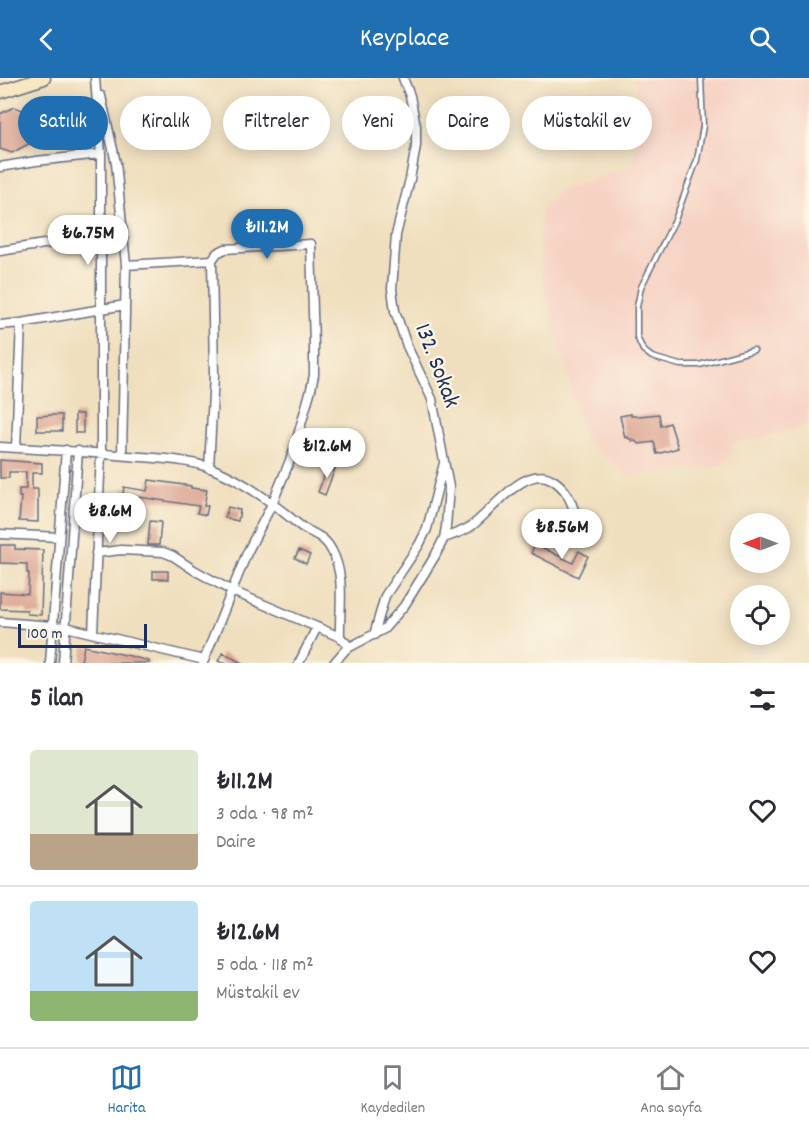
<!DOCTYPE html>
<html lang="tr">
<head>
<meta charset="utf-8">
<style>
	:root { --surface:#fff; --page:#f7f7f7; --text:#2b2b33; --muted:#7c7c81; --line:#e1e1e2; --accent:#1f6fb2 }
	body { margin:0; font-family:Dekko,sans-serif; background:var(--page); color:var(--text); height:100vh; display:flex; flex-direction:column; font-size:22px; white-space:nowrap }
	* { box-sizing:border-box; margin:0 }
	p { font-size:20px; color:var(--muted) }
	.icon { flex:none; width:33px; height:33px; fill:none; stroke:currentColor; stroke-width:2; stroke-linecap:round; stroke-linejoin:round }
	.map { position:relative; height:585px; overflow:hidden }
	.panel { display:flex; flex-direction:column; background:var(--surface); flex:1 }
	.panel>* { flex:none }
	.guide { position:absolute; left:18px; top:18px; width:774px; height:54px; display:flex; gap:12px }
	.needle { width:39px; rotate:270deg }
	.buttons { position:absolute; left:730px; top:435px; display:grid; gap:12px }
	.buttons a { display:grid; place-items:center; width:60px; height:60px; border-radius:50%; background:var(--surface); box-shadow:0 3px 15px #0003; font-size:30px }
	.scale { position:absolute; left:18px; bottom:15px; width:129px; box-sizing:border-box; padding-left:6px; border:3px solid #1b2f5e; border-top:0; font-size:16px; line-height:21px; white-space:nowrap; color:#1b2f5e; -webkit-text-stroke:4px #fcf5e5; paint-order:stroke }
	.price { position:absolute; translate:-50% -51px; padding:0 14px; border-radius:21px; background:#fff; color:#222; font-size:20px; line-height:39px; filter:drop-shadow(0 2px 3px #0008) }
	.price::after { content:''; position:absolute; left:50%; top:36px; width:18px; height:14px; margin-left:-9px; background:inherit; clip-path:polygon(0 0,100% 0,50% 100%) }
	.price.selected { background:var(--accent); color:#fff }
	ul { padding:0; list-style:none }
	li { display:flex; align-items:center; gap:18px; height:150px; padding:0 30px }
	li+li { border-top:2px solid var(--line) }
	li span { display:grid; place-items:center; flex:none; width:168px; height:120px; border-radius:6px; color:#555 }
	li>.icon { margin-inline-start:auto }
	span .icon { width:72px; height:72px; fill:#fffc; stroke-width:1 }
	li b { font-size:26px }
	h2 { display:flex; justify-content:space-between; align-items:center; height:72px; padding:0 30px; font-size:26px }
	.pill { padding:0 21px; border-radius:27px; background:var(--surface); box-shadow:0 3px 15px #0003; font-size:21px; line-height:54px }
	.pill.selected { background:var(--accent); color:#fff }
	header { display:flex; justify-content:space-between; align-items:center; height:78px; padding:0 30px; background:var(--accent); color:#fff; font-size:27px; font-weight:600 }
	.tabs { display:flex; justify-content:space-around; align-items:center; height:84px; border-top:2px solid var(--line); background:var(--surface); font-size:16px; color:var(--muted) }
	.tabs a { display:grid; justify-items:center; gap:3px }
	.tabs .selected { color:var(--accent) }
	.map>svg:first-child { display:block }
	.built { fill:#f6d2c3 }
	.building { fill:#daa18e }
	.lines { fill:none; stroke-linecap:round; stroke-linejoin:round }
	.service-casing { stroke:#666d80; stroke-width:7 }
	.minor-casing { stroke:#666d80; stroke-width:11 }
	.secondary-casing { stroke:#666d80; stroke-width:15 }
	.service { stroke:#fff; stroke-width:4 }
	.minor { stroke:#fff; stroke-width:8 }
	.secondary { stroke:#f7e8c3; stroke-width:12 }
	.labels { text-anchor:middle; dominant-baseline:central; stroke-width:4.5; stroke-linejoin:round; paint-order:stroke }
	.street-label { font-size:24px; fill:#1b2f5e; stroke:#fcf5e5 }
</style>
</head>
<body>
<header><svg class="icon" aria-label="back" viewBox="0 0 24 24"><path d="M15 5l-7 7 7 7"/></svg>Keyplace<svg class="icon" aria-label="search" viewBox="0 0 24 24"><circle cx="10" cy="10" r="6"/><path d="M15 15l6 6"/></svg></header>
<div class="map">
<svg width="809" height="585" viewBox="0 0 809 585">
	<rect width="100%" height="100%" fill="#fcf5e5"/>
	<filter id="ink" filterUnits="userSpaceOnUse"><feTurbulence type="fractalNoise" baseFrequency=".0167" numOctaves="2"/><feDisplacementMap in="SourceGraphic" scale="12" xChannelSelector="R" yChannelSelector="G"/><feConvolveMatrix kernelMatrix="1 2 1 2 8 2 1 2 1" color-interpolation-filters="sRGB"/></filter>
	<filter id="wash" filterUnits="userSpaceOnUse"><feTurbulence type="fractalNoise" baseFrequency=".008" numOctaves="4" result="noise"/><feDisplacementMap in="SourceGraphic" scale="24" xChannelSelector="R" yChannelSelector="G"/><feGaussianBlur stdDeviation="1.35" result="paint"/><feColorMatrix in="noise" values="0 0 0 0 0 0 0 0 0 0 0 0 0 0 0 0 0 1.4 0 .05"/><feComposite in="paint" operator="in"/></filter>
	<g filter="url(#wash)">
		<rect width="100%" height="100%" fill="#f0dfbe"/>
		<path class="built" d="M634 0H809V346L791 353 735 365 724 388 627 398 585 362 544 211 539 167 541 130 560 113 631 88 642 42Z"/>
		<g id="blocks">
			<path class="building" d="M14 29 26 33 36 55 32 64 12 75 0 71V36Z
				M75 336H83V355H75Z
				M631 336V338H639L659 336 661 348 670 345 678 370 657 376 654 364 639 366 635 363H632V361H629L628 359 625 360 620 338Z
				M53 337H62V353H37V338Z
				M0 382 42 385V395H32V411H38V444L19 443 21 419H19V411H26V394H9V400H0Z
				M329 386 336 388 325 417 318 414Z
				M149 402 191 408V410L207 412 204 428H208L206 437 197 435 199 428 139 419 137 431 121 429 124 409 147 413Z
				M228 429 240 432 238 443 225 440Z
				M150 443 161 444 159 467H148Z
				M535 466 573 485 579 473 588 478 578 499 531 475Z
				M0 467H15V471L43 472 41 537 27 536V532L0 531V514L28 516 29 495H27V486L0 485Z
				M299 472 310 477 306 486 295 480Z
				M153 493H168V501H153Z
				M84 568 130 578 149 583V585H92L81 583Z
				M223 575 242 585H222L218 583Z"/>
		</g>
	</g>
	<g filter="url(#ink)">
		<use href="#blocks" fill-opacity="0" stroke="#666d80" stroke-width="1.5"/>
		<g class="lines">
			<defs>
				<path id="service" d="M701 0 703 48 697 82 675 142 641 209 637 229V259L643 272 652 279 680 287H699L754 272"/>
				<path id="minor" d="M101 18 116 85 126 187 122 377
					M0 89 36 83 101 76
					M0 173 101 157
					M126 187 212 182 214 297 209 390
					M0 247 21 245 125 227
					M0 369C43 371 85 374 128 378 156 380 187 381 213 391 244 403 273 425 298 446 311 457 323 455 332 473 346 499 339 531 340 559L350 569
					M16 370 21 245
					M0 456 59 459
					M444 460C452 457 462 454 470 449 491 435 525 384 553 402 565 410 569 418 574 432L561 455
					M96 475 121 472 163 474 173 478 194 492 232 513 340 559
					M0 544 66 549 204 582
					M93 555 101 375V76L95 0
					M374 557 385 518 419 467 427 451 444 385
					M50 585 66 372
					M63 585 78 373
					M203 585 247 475 272 426 293 375 311 311 314 297V267L311 166 225 171 217 175 212 182
					M299 585 317 549
					M334 585 346 571 384 551 404 528 435 478 444 460 446 449 449 409 432 321 407 268 395 233 392 211 396 157 410 101 416 68V48L410 18 403 0"/>
				<path id="secondary" d="M0 14 44 0"/>
			</defs>
			<use href="#service" class="service-casing"/>
			<use href="#minor" class="minor-casing"/>
			<use href="#secondary" class="secondary-casing"/>
			<use href="#service" class="service"/>
			<use href="#minor" class="minor"/>
			<use href="#secondary" class="secondary"/>
		</g>
	</g>
	<g class="labels">
		<g class="street-label">
			<text transform="translate(436 288) rotate(69)">132. Sokak</text>
		</g>
	</g>
</svg>
<div class="buttons">
<a><svg class="needle" viewBox="-14 -14 28 28"><path d="M0-13l5 13h-10z" fill="#e53935"/><path d="M0 13l5-13h-10z" fill="#7c7c81"/></svg></a>
<a><svg class="icon" aria-label="locate" viewBox="0 0 24 24"><circle cx="12" cy="12" r="6"/><path d="M12 2v4M12 18v4M2 12h4M18 12h4"/></svg></a>
</div>
<div class="scale">100 m</div>
<b class="price selected" style="left:267px;top:182px">₺11.2M</b>
<b class="price" style="left:88px;top:188px">₺6.75M</b>
<b class="price" style="left:327px;top:401px">₺12.6M</b>
<b class="price" style="left:110px;top:466px">₺8.6M</b>
<b class="price" style="left:562px;top:482px">₺8.56M</b>
<div class="guide">
<a class="pill selected">Satılık</a>
<a class="pill">Kiralık</a>
<a class="pill">Filtreler</a>
<a class="pill">Yeni</a>
<a class="pill">Daire</a>
<a class="pill">Müstakil ev</a>
</div>
</div>
<section class="panel">
<h2>5 ilan<svg class="icon" aria-label="filters" viewBox="0 0 24 24"><path d="M4 7h16M4 17h16"/><circle cx="9" cy="7" r="2"/><circle cx="15" cy="17" r="2"/></svg></h2>
<ul>
<li><span style="background:linear-gradient(#dfe7d0 70%,#b9a48a 0)"><svg class="icon" aria-label="home" viewBox="0 0 24 24"><path d="M3 11l9-7 9 7M6 9v11h12V9"/></svg></span><div><b>₺11.2M</b><p>3 oda · 98 m²</p><p>Daire</p></div><svg class="icon" aria-label="heart" viewBox="0 0 24 24"><path d="M12 20l-8-8c-3-5 5-10 8-4 3-6 11-1 8 4z"/></svg></li>
<li><span style="background:linear-gradient(#bfe0f5 75%,#8fb573 0)"><svg class="icon" aria-label="home" viewBox="0 0 24 24"><path d="M3 11l9-7 9 7M6 9v11h12V9"/></svg></span><div><b>₺12.6M</b><p>5 oda · 118 m²</p><p>Müstakil ev</p></div><svg class="icon" aria-label="heart" viewBox="0 0 24 24"><path d="M12 20l-8-8c-3-5 5-10 8-4 3-6 11-1 8 4z"/></svg></li>
</ul>
</section>
<nav class="tabs">
<a class="selected"><svg class="icon" aria-label="map" viewBox="0 0 24 24"><path d="M3 6l6-2 6 2 6-2v14l-6 2-6-2-6 2zM9 4v14M15 6v14"/></svg>Harita</a>
<a><svg class="icon" aria-label="saved" viewBox="0 0 24 24"><path d="M7 4h10v16l-5-4-5 4z"/></svg>Kaydedilen</a>
<a><svg class="icon" aria-label="home" viewBox="0 0 24 24"><path d="M3 11l9-7 9 7M6 9v11h12V9"/></svg>Ana sayfa</a>
</nav>
</body>
</html>
